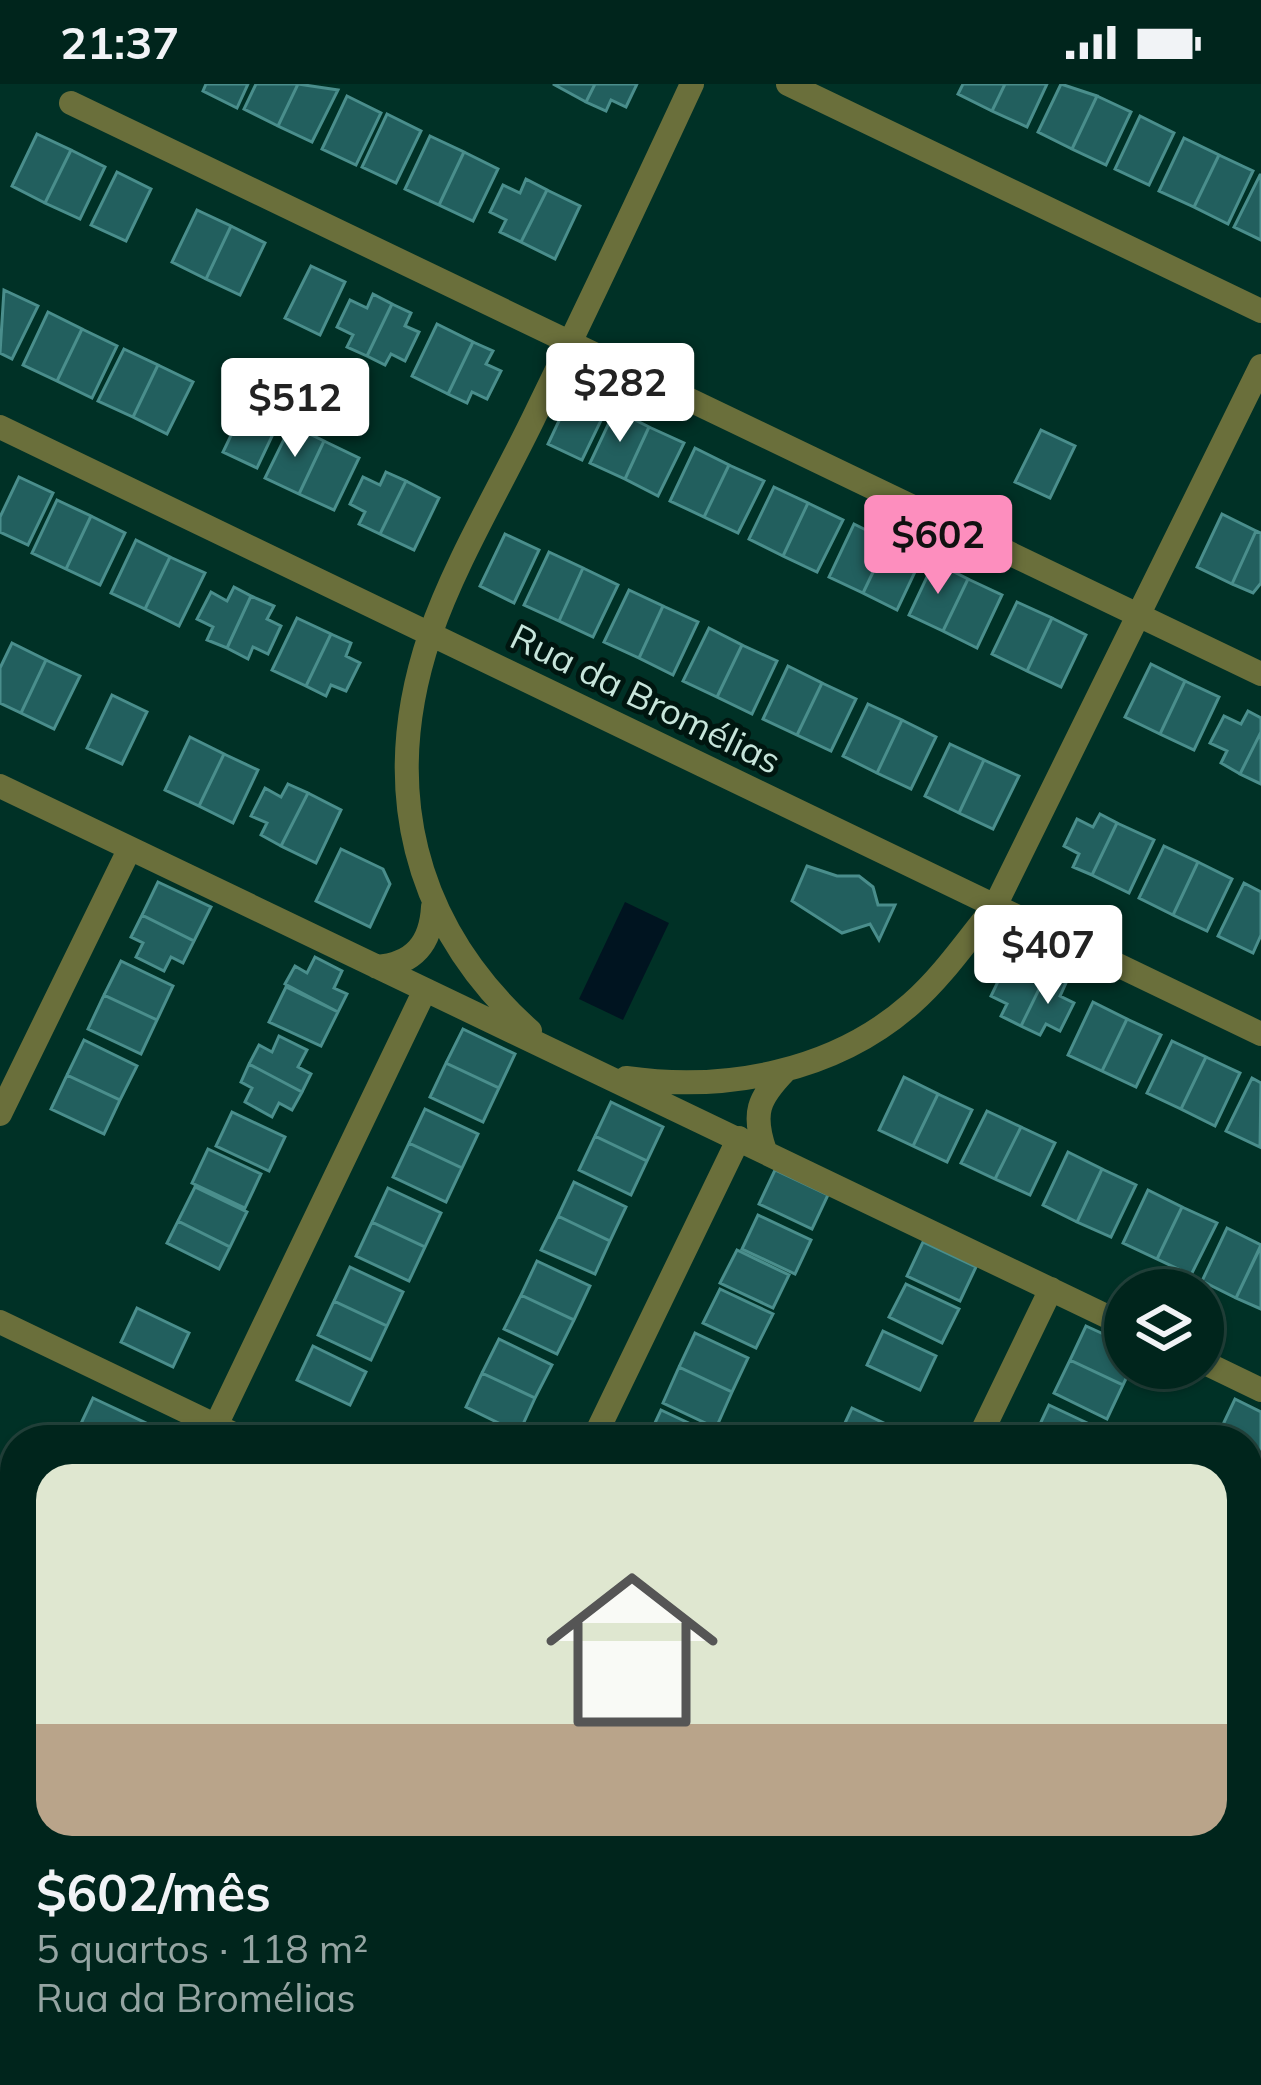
<!DOCTYPE html>
<html lang="pt">
<head>
<meta charset="utf-8">
<style>
	:root { --surface:#00251c; --page:#0a2d25; --text:#f1f3f6; --muted:#95a5a3; --line:#22423b; --accent:#fd8ebe }
	body { margin:0; font-family:Mulish,sans-serif; background:var(--page); color:var(--text); height:100vh; display:flex; flex-direction:column; font-size:45px; white-space:nowrap }
	* { box-sizing:border-box; margin:0 }
	p { font-size:39px; color:var(--muted) }
	.icon { flex:none; width:66px; height:66px; fill:none; stroke:currentColor; stroke-width:2; stroke-linecap:round; stroke-linejoin:round }
	.map { position:relative; flex:1; overflow:hidden }
	.details { position:absolute; left:0px; top:1341px; width:1263px; height:660px; display:flex; flex-direction:column; background:var(--surface); border-radius:48px 48px 0 0; box-shadow:0 3px 9px #0004,0 0 0 3px var(--line) }
	.details>* { flex:none }
	.buttons { position:absolute; left:1104px; top:1185px; display:grid; gap:24px }
	.buttons a { display:grid; place-items:center; width:120px; height:120px; border-radius:50%; background:var(--surface); box-shadow:0 3px 9px #0004,0 0 0 3px var(--line); font-size:60px }
	.price { position:absolute; translate:-50% -102px; padding:0 27px; border-radius:12px; background:#fff; color:#222; font-size:39px; line-height:78px; filter:drop-shadow(0 3px 6px #0008) }
	.price::after { content:''; position:absolute; left:50%; top:72px; width:36px; height:27px; margin-left:-18px; background:inherit; clip-path:polygon(0 0,100% 0,50% 100%) }
	.price.selected { background:var(--accent); color:#111 }
	ul { padding:0; list-style:none }
	li { display:grid; align-content:center; gap:24px; height:636px; padding:0 36px }
	li span { display:grid; place-items:center; height:372px; border-radius:36px; color:#555 }
	li>.icon { margin-inline-start:auto }
	span .icon { width:216px; height:216px; fill:#fffc; stroke-width:1 }
	li b { font-size:51px }
	.status { display:flex; justify-content:space-between; align-items:center; height:84px; padding:0 60px; background:var(--surface); direction:ltr }
	.status svg { height:33px; fill:currentColor }
	.map>svg:first-child { display:block }
	.water { fill:#001420 }
	.building { fill:#225f5e; stroke:#4a8e8c; stroke-width:3 }
	.lines { fill:none; stroke-linecap:round; stroke-linejoin:round }
	.minor { stroke:#6a6f3b; stroke-width:24 }
	.labels { text-anchor:middle; dominant-baseline:central; stroke-width:10; stroke-linejoin:round; paint-order:stroke }
	.street-label { font-size:36px; fill:#c7e5db; stroke:#001610 }
</style>
</head>
<body>
<div class="status"><b>21:37</b><svg viewBox="0 0 49 12"><path d="M0 12V9h3v3zM5 12V6h3v6zM10 12V3h3v9zM15 12V0h3v12zM26 1h20v11H26zM47 4h2v5h-2z"/></svg></div>
<div class="map">
<svg width="1261" height="2001" viewBox="0 0 1261 2001">
	<rect width="100%" height="100%" fill="#003126"/>
	<path class="water" d="M625 818 669 839 623 936 579 915Z"/>
	<path class="building" d="M206 0H248L237 24 203 7Z
		M256 0H298L278 42 244 25Z
		M298 0 338 6 312 58 278 42Z
		M553 0H595L586 18Z
		M595 0H637L626 23 611 16 606 27 586 18Z
		M963 0H1005L992 27 958 10Z
		M1005 0H1047L1027 43 992 27Z
		M1061 0 1097 12 1072 65 1038 48Z
		M347 12 381 29 356 81 322 65Z
		M1097 12 1131 28 1106 81 1072 65Z
		M387 30 421 47 396 99 362 83Z
		M1140 32 1174 49 1149 101 1115 85Z
		M37 50 71 66 45 119 12 102Z
		M430 52 464 68 439 121 405 105Z
		M1184 54 1219 71 1194 123 1159 107Z
		M71 66 105 83 80 135 45 119Z
		M464 68 498 85 473 137 439 121Z
		M1219 71 1253 87 1228 140 1194 123Z
		M117 88 151 105 126 157 91 141Z
		M1260 91H1261V156L1234 143Z
		M526 95 547 106 521 158 500 148 506 136 490 128 503 101 520 109Z
		M547 106 580 122 555 175 521 158Z
		M197 126 231 142 206 195 172 178Z
		M231 142 265 159 240 211 206 195Z
		M311 182 345 198 320 251 285 234Z
		M4 206 38 222 12 275 0 269Z
		M373 210 392 220 367 272 347 263 353 251 337 243 350 216 367 224Z
		M392 220 411 229 405 242 419 248 405 277 391 270 385 281 367 272Z
		M48 228 82 245 57 297 23 281Z
		M437 240 473 258 448 310 412 292Z
		M82 245 117 262 92 314 57 297Z
		M473 258 493 267 486 280 501 287 487 315 472 308 467 319 448 310Z
		M124 265 158 281 133 333 98 317Z
		M158 281 193 298 167 350 133 333Z
		M573 307 607 324 582 376 548 360Z
		M248 316 282 331 257 384 223 368Z
		M615 326 649 343 625 395 590 379Z
		M291 341 324 357 299 410 265 394Z
		M649 343 684 359 658 412 625 395Z
		M1041 346 1075 362 1050 414 1015 398Z
		M324 357 359 374 334 426 299 410Z
		M695 364 729 381 704 433 670 417Z
		M729 381 764 397 738 449 704 433Z
		M386 388 406 397 380 450 359 440 365 428 350 420 363 393 380 401Z
		M19 393 53 409 28 461 0 448V433Z
		M406 397 439 414 414 466 380 450Z
		M774 403 808 419 783 472 749 455Z
		M57 416 91 432 66 485 32 469Z
		M808 419 843 436 817 488 783 472Z
		M1222 430 1256 447 1232 500 1197 483Z
		M91 432 125 449 100 501 66 485Z
		M854 440 888 457 863 509 829 493Z
		M1256 447 1261 449V499L1253 509 1232 500Z
		M505 450 539 466 514 519 480 502Z
		M136 456 170 473 145 525 111 509Z
		M888 457 922 473 897 526 863 509Z
		M549 468 583 484 559 537 524 521Z
		M170 473 205 489 179 542 145 525Z
		M934 478 968 495 943 547 909 531Z
		M583 484 618 501 593 553 559 537Z
		M968 495 1002 511 977 564 943 547Z
		M234 503 251 512 227 564 207 556 213 543 197 535 211 508 227 517Z
		M629 506 663 522 639 574 604 558Z
		M251 512 274 522 267 535 281 542 268 570 253 563 248 575 227 564Z
		M1017 518 1052 534 1027 587 992 570Z
		M663 522 698 538 673 591 639 574Z
		M297 534 331 550 306 602 272 586Z
		M1052 534 1086 551 1061 603 1027 587Z
		M709 544 742 561 717 613 683 597Z
		M331 550 351 559 346 572 360 579 346 607 331 601 326 612 306 602Z
		M12 559 46 576 21 629 0 619V584Z
		M742 561 777 577 752 630 717 613Z
		M46 576 80 592 54 645 21 629Z
		M1151 580 1185 597 1160 650 1125 633Z
		M788 582 822 599 797 651 763 635Z
		M1185 597 1219 613 1194 666 1160 650Z
		M822 599 856 615 831 667 797 651Z
		M112 611 147 628 122 680 87 664Z
		M868 620 902 636 877 689 843 672Z
		M1248 627 1261 634V648L1240 690 1221 679 1227 667 1210 659 1224 632 1241 640Z
		M902 636 936 653 911 705 877 689Z
		M1261 648V700L1240 690Z
		M190 653 224 670 199 722 165 706Z
		M950 660 984 676 959 729 925 712Z
		M224 670 258 686 233 739 199 722Z
		M984 676 1019 692 993 745 959 729Z
		M288 700 308 709 281 762 261 751 267 739 251 732 265 704 281 713Z
		M308 709 341 726 316 779 281 762Z
		M1100 730 1117 739 1092 791 1073 783 1079 770 1064 762 1077 735 1093 743Z
		M1117 739 1154 756 1129 809 1092 791Z
		M1164 762 1198 778 1173 831 1139 814Z
		M341 765 383 785 390 800 370 843 316 817Z
		M1198 778 1232 795 1207 847 1173 831Z
		M807 782 837 792H859L873 803 878 821H895L879 856 870 840 842 849 792 817Z
		M158 798 211 823 194 857 142 831Z
		M1244 799 1261 808V851L1253 869 1218 852Z
		M142 831 194 857 183 879 171 873 164 887 136 873 143 859 131 853Z
		M315 873 342 887 334 904 347 910 338 928 285 900 295 882 307 889Z
		M121 877 173 902 157 936 104 911Z
		M1028 880 1047 889 1021 942 1001 932 1007 920 991 912 1004 885 1022 893Z
		M1047 889 1066 899 1060 912 1074 919 1060 947 1046 940 1040 951 1021 942Z
		M286 903 338 928 321 962 269 938Z
		M104 911 157 936 141 970 88 945Z
		M1093 918 1127 935 1102 987 1068 971Z
		M1127 935 1161 951 1136 1003 1102 987Z
		M463 945 515 970 499 1004 446 979Z
		M279 952 307 966 298 983 311 990 302 1008 249 980 259 961 272 968Z
		M84 956 137 982 120 1016 67 991Z
		M1172 957 1206 973 1181 1025 1147 1009Z
		M1206 973 1240 989 1215 1042 1181 1025Z
		M446 979 499 1004 483 1038 430 1013Z
		M249 980 302 1008 292 1026 279 1019 272 1033 245 1018 252 1004 241 998Z
		M67 991 120 1016 104 1050 51 1025Z
		M904 993 938 1010 913 1062 879 1046Z
		M1252 994 1261 999 1260 1063 1226 1047Z
		M938 1010 972 1026 947 1078 913 1062Z
		M611 1018 663 1043 647 1077 595 1052Z
		M425 1025 478 1050 462 1084 409 1059Z
		M987 1027 1021 1043 995 1095 961 1079Z
		M232 1028 285 1053 269 1087 216 1062Z
		M1021 1043 1055 1059 1030 1111 995 1095Z
		M595 1052 647 1077 631 1111 579 1086Z
		M409 1059 462 1084 446 1118 393 1093Z
		M208 1065 261 1090 245 1124 192 1099Z
		M1068 1068 1102 1085 1077 1138 1043 1121Z
		M1102 1085 1136 1101 1111 1153 1077 1138Z
		M775 1086 828 1111 812 1145 759 1120Z
		M574 1098 626 1123 610 1157 558 1132Z
		M195 1103 247 1128 230 1163 178 1137Z
		M388 1104 441 1129 425 1163 372 1138Z
		M1148 1106 1182 1123 1157 1175 1123 1159Z
		M1182 1123 1217 1139 1191 1191 1157 1175Z
		M758 1131 811 1156 795 1190 742 1165Z
		M558 1132 610 1157 595 1190 541 1166Z
		M178 1137 230 1163 219 1185 167 1159Z
		M372 1138 425 1163 409 1197 356 1172Z
		M1227 1144 1261 1161 1236 1214 1202 1197Z
		M923 1158 976 1183 960 1217 907 1192Z
		M1261 1162V1225L1236 1214Z
		M737 1166 789 1191 773 1224 720 1199Z
		M537 1177 590 1202 574 1236 521 1211Z
		M350 1183 403 1208 387 1242 334 1217Z
		M906 1200 959 1225 942 1259 889 1233Z
		M720 1205 773 1230 756 1264 703 1239Z
		M521 1211 574 1236 557 1270 504 1245Z
		M334 1217 387 1242 371 1276 318 1251Z
		M137 1224 189 1249 173 1283 121 1258Z
		M1086 1242 1125 1260V1284H1131L1123 1301 1070 1276Z
		M883 1247 936 1272 920 1306 867 1281Z
		M695 1249 748 1274 732 1308 679 1283Z
		M499 1255 552 1281 535 1314 482 1289Z
		M313 1262 366 1288 350 1321 297 1296Z
		M1070 1276 1123 1301 1107 1335 1054 1309Z
		M679 1283 732 1308 716 1344 663 1319Z
		M482 1289 535 1314 519 1349 466 1323Z
		M93 1314 146 1339 138 1356H94L77 1348Z
		M1235 1315 1261 1328V1369L1248 1363V1356L1219 1349Z
		M1049 1321 1102 1346 1098 1356 1033 1355Z
		M852 1324 905 1349 902 1356H837Z
		M661 1326 714 1351 711 1356H647Z
		M1248 1363 1261 1369 1255 1408 1248 1405Z
		M8 1482 15 1486V1576L0 1569V1498Z
		M536 1986H601L593 2001H552L533 1992Z
		M734 1986H799L792 2001H760Z
		M928 1986H979L972 2001Z"/>
	<g class="lines">
		<path class="minor" d="M788 0 1261 227
			M71 19 1261 590
			M0 343 1261 950
			M0 702 1125 1241
			M377 883C414 880 431 859 433 823
			M530 947C412 841 379 702 430 551 455 478 502 400 536 329 589 220 641 110 692 0
			M626 994C726 1008 834 988 911 920 943 892 968 855 995 822L1261 282
			M0 1030 129 766
			M765 1067C752 1029 758 1015 785 987
			M0 1238 246 1356
			M1203 1278 1261 1306
			M209 1356 425 906
			M593 1356 739 1054
			M978 1356 1051 1205
			M1248 1581 1261 1553
			M1248 1800 1261 1774
			M0 1825 15 1832
			M1248 1942 1261 1950
			M332 1986 363 2001
			M134 2001 140 1986
			M666 2001 673 1986
			M1046 2001 1054 1986
			M1152 2001 1159 1986"/>
	</g>
	<g class="labels">
		<g class="street-label">
			<text transform="translate(646 614) rotate(26)">Rua da Bromélias</text>
		</g>
	</g>
</svg>
<div class="buttons">
<a><svg class="icon" aria-label="layers" viewBox="0 0 24 24"><path d="M12 4l9 5-9 5-9-5zM3 14l9 5 9-5"/></svg></a>
</div>
<b class="price" style="left:620px;top:361px">$282</b>
<b class="price" style="left:295px;top:376px">$512</b>
<b class="price selected" style="left:938px;top:513px">$602</b>
<b class="price" style="left:1048px;top:923px">$407</b>
<section class="details">
<ul>
<li><span style="background:linear-gradient(#dfe7d0 70%,#b9a48a 0)"><svg class="icon" aria-label="home" viewBox="0 0 24 24"><path d="M3 11l9-7 9 7M6 9v11h12V9"/></svg></span><div><b>$602/mês</b><p>5 quartos · 118 m²</p><p>Rua da Bromélias</p></div></li>
</ul>
</section>
</div>
</body>
</html>
